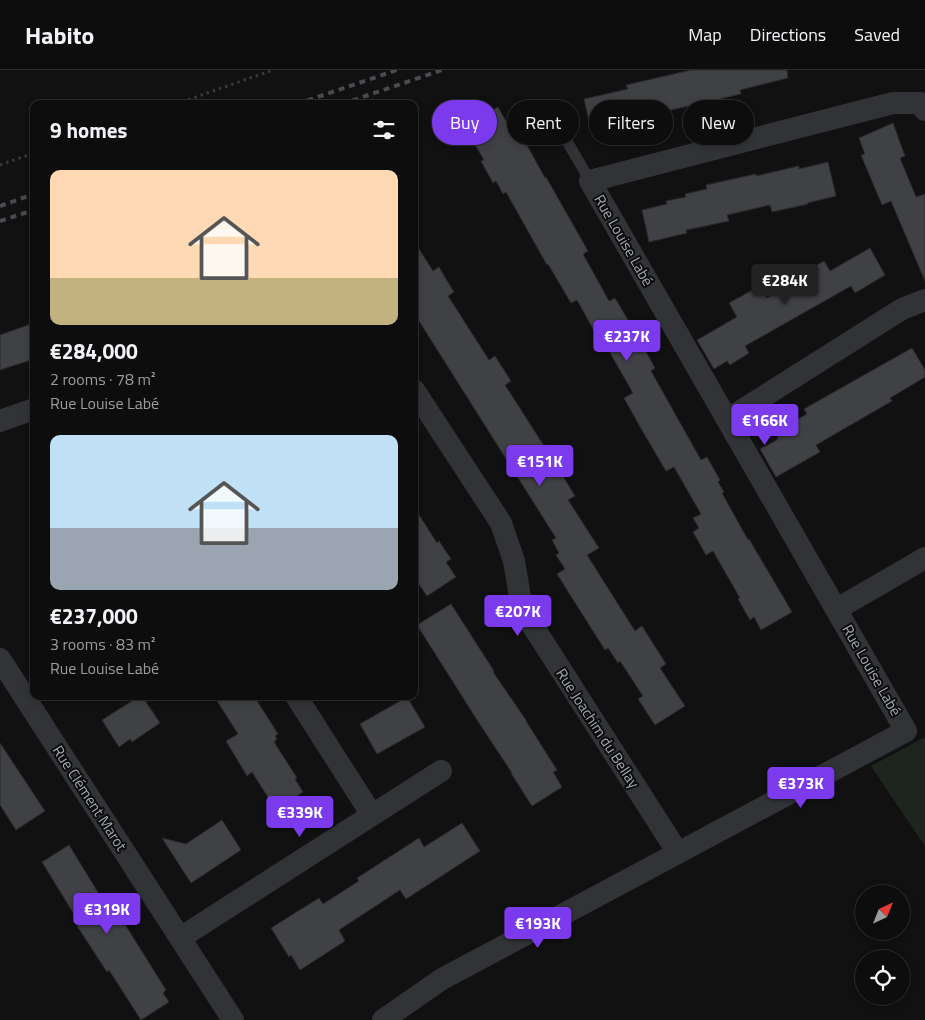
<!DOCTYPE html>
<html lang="en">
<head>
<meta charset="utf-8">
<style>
	:root { --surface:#0d0d0e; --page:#161617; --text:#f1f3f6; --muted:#9a9c9e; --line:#2d2d2e; --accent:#7c3aed }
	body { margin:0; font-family:"Titillium Web",sans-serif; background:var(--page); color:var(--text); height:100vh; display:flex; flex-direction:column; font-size:19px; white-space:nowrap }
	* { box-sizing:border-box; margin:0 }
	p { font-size:16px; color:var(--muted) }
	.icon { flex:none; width:28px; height:28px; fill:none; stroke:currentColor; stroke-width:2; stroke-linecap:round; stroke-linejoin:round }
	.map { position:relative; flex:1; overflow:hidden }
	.sheet { position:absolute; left:30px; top:30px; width:388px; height:600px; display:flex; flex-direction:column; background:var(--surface); border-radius:10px; box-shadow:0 2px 8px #0003,0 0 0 1px var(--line) }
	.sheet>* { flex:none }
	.banner { position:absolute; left:432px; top:30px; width:418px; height:45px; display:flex; gap:10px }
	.needle { width:32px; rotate:43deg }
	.buttons { position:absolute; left:855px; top:815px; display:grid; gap:10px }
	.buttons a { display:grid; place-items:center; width:55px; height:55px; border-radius:50%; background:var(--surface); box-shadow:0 2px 8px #0003,0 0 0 1px var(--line); font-size:25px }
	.price { position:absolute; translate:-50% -42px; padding:0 11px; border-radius:5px; background:var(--accent); color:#fff; font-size:16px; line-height:32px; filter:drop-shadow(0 1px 2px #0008) }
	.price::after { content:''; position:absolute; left:50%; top:30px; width:15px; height:11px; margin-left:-8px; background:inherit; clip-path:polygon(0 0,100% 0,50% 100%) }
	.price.on { background:#222; color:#fff }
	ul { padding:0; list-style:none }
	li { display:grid; align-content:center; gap:10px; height:265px; padding:0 20px }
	li span { display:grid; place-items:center; height:155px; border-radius:10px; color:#555 }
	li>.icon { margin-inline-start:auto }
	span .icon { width:90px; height:90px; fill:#fffc; stroke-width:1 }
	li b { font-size:21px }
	h2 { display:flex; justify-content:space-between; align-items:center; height:60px; padding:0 20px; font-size:21px }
	.pill { padding:0 18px; border-radius:22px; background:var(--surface); box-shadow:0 2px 8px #0003,0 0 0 1px var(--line); font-size:18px; line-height:45px }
	.pill.on { background:var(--accent); color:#fff }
	header { display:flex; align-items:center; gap:30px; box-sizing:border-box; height:70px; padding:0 25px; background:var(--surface); border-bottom:1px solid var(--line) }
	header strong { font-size:24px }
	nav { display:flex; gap:28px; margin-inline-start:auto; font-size:18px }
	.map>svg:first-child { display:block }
	.green { fill:#1e251e }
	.building { fill:#404145; stroke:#2b2b2e }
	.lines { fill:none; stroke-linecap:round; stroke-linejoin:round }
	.path { stroke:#383a3e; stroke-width:3; stroke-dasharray:2.5 4; stroke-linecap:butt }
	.service { stroke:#323337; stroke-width:11 }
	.minor { stroke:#323337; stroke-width:22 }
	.rail { stroke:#494b50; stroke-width:4; stroke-dasharray:6 5; stroke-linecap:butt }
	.labels { text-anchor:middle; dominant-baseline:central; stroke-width:4; stroke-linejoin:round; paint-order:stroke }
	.street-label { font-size:15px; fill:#a3a8b2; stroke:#0c0c0d }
</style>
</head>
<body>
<header>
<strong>Habito</strong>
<nav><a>Map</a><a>Directions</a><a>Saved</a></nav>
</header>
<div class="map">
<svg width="925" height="950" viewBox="0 0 925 950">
	<rect width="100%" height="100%" fill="#111112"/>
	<path class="green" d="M925 667V776L871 696Z"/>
	<path class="building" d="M691 0H787L788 8 740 20 741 24 623 51V52L591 60 584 29 628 19 626 15Z
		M498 37 517 71 523 68 545 108 546 107 588 181 583 184 609 231 615 228 638 267 655 298 651 301 701 390 707 387 720 410 718 412 724 422 722 423 748 470 749 469 792 542 761 560 754 547 750 550 738 529 740 528 713 481 706 485 693 462 699 458 693 448 701 444 674 397 666 401 643 362 624 328 633 323 605 274 602 275 577 230 571 233 548 194 547 195 506 122 503 124 496 111 493 113 481 91 484 90 464 56Z
		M893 53 905 86 900 88 916 127 925 124V211L891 131 882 135 861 85 865 84 859 68Z
		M828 92 836 126 807 133 808 134 772 142 770 135 727 145 729 151 686 160 687 163 649 172 642 140 667 134 666 131 686 127 685 124 707 119 706 115 756 104V106L799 96V99Z
		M414 171 433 201 439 197 446 209 454 222 448 226 489 290 495 286 511 311 505 315 546 379 552 375 567 400 561 403 575 426 568 430 599 478 587 485 635 561 642 556 666 594 660 598 685 636 655 655 638 629 643 626 620 591 618 593 608 578 605 580 557 504 565 499 556 485 559 483 552 470 556 468 414 243Z
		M870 178 885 205 855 223 851 216 745 276 749 283 730 295 727 291 714 299 697 270 737 247 729 233 760 216 767 228 805 206 803 203 824 191 830 201Z
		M34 253V289L0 300V265Z
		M912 278 925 300V307L890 328 892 331 816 375 820 382 776 407 760 379 777 370 780 359 807 344 804 339Z
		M414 437 437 473 439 471 451 489 446 492 456 507 427 526 414 507Z
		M451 534 494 601 493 602 526 650V651L557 700 553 702 562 717 532 736 511 703H512L479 653 417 555Z
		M140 626H142L160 653 132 672 130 669 119 677 102 650Z
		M214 626H254L278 664 275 666 277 669 274 672 297 708 295 709 303 722 276 740 252 702 247 706 226 671 238 664Z
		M407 627 425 657 377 684 360 654Z
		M0 673 45 741 16 760 0 735Z
		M222 750 241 780 191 813 162 768 186 774Z
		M462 753 480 781 406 829 400 820 339 860 345 871 300 900 291 885 289 887 271 858 319 828 323 834 359 811 357 808 419 768 424 777Z
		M69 775 107 837 108 836 117 850 121 848 166 920 163 923 169 932 141 950 109 900 107 902 77 856 80 854 42 792Z"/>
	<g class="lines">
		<path class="path" d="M176 34 273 0
			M0 95 34 83"/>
		<path class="service" d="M560 59 590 111"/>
		<path class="minor" d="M414 320 501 453 514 491 522 539 678 783
			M728 349 902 239 925 230
			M0 351 34 339
			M837 539 925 488
			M0 589 233 950
			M296 626 372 745
			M180 868 441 701
			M383 950 442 909 906 661 590 111 893 33H920L925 40"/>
		<path class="rail" d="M297 34 397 0
			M342 34 442 0
			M0 136 34 124
			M0 151 34 140"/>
	</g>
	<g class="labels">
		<g class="street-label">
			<text transform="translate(624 170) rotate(60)">Rue Louise Labé</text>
			<text transform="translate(872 600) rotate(60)">Rue Louise Labé</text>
			<text transform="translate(598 658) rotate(57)">Rue Joachim du Bellay</text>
			<text transform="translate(90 728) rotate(57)">Rue Clément Marot</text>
		</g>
	</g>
</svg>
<div class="buttons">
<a><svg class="needle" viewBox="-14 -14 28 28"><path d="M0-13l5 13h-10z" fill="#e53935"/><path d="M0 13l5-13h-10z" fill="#9a9c9e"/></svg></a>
<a><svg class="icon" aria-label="locate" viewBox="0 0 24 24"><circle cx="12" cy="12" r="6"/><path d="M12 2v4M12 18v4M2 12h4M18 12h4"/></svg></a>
</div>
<b class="price on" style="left:785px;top:236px">€284K</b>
<b class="price" style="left:627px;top:292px">€237K</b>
<b class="price" style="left:765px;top:376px">€166K</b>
<b class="price" style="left:540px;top:417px">€151K</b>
<b class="price" style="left:518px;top:567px">€207K</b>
<b class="price" style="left:801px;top:739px">€373K</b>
<b class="price" style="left:300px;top:768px">€339K</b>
<b class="price" style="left:107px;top:865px">€319K</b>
<b class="price" style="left:538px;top:879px">€193K</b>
<div class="banner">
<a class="pill on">Buy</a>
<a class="pill">Rent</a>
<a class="pill">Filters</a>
<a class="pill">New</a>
</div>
<section class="sheet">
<h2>9 homes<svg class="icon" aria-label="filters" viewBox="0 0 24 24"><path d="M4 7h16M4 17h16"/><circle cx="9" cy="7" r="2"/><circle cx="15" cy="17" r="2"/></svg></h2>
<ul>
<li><span style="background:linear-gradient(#ffd9b3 70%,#c2b280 0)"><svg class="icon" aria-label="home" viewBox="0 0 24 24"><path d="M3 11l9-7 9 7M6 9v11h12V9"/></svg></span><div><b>€284,000</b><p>2 rooms · 78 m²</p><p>Rue Louise Labé</p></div></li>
<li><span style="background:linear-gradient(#bfe0f5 60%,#9aa5b1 0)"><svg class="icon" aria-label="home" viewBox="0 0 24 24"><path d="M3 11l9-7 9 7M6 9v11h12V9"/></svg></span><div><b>€237,000</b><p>3 rooms · 83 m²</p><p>Rue Louise Labé</p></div></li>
</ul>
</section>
</div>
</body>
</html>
